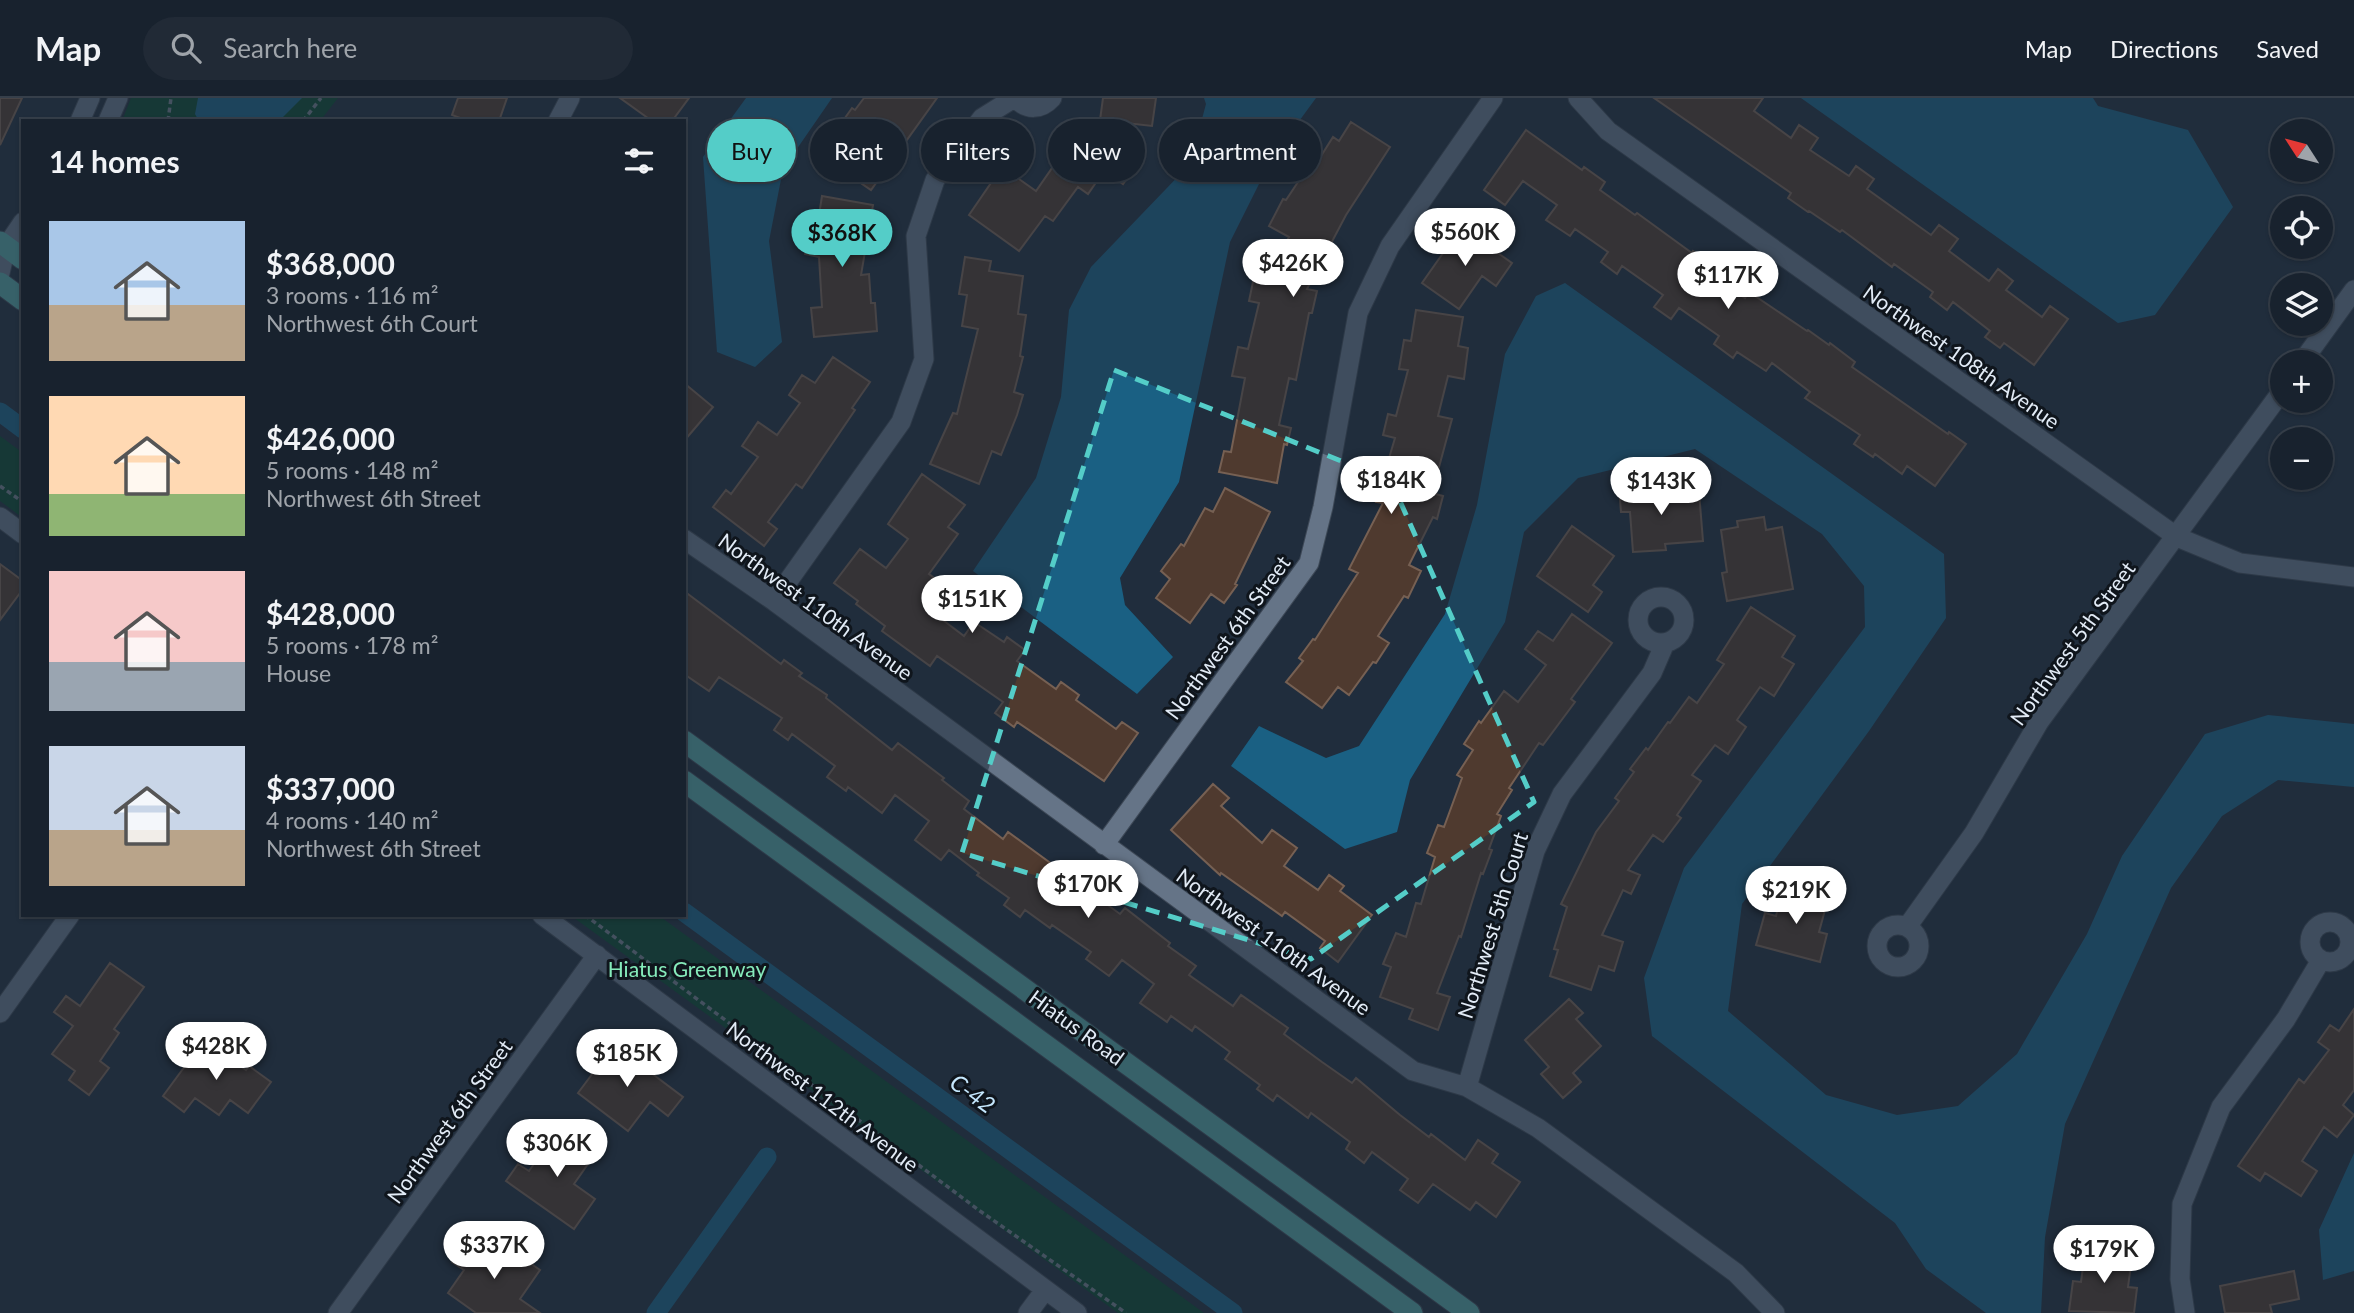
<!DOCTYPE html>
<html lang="en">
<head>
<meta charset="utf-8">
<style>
	:root { --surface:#18222e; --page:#212a36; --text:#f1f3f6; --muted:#9fa4aa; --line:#363f4a; --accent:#54cdc8 }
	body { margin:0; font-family:Lato,sans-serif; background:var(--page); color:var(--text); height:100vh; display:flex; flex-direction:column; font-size:26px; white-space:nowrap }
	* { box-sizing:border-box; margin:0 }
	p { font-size:23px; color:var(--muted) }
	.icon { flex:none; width:38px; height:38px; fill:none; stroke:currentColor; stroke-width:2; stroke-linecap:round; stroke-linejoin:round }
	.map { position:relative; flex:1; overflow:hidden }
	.panel { position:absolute; left:21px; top:21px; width:665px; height:798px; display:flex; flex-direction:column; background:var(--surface); border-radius:0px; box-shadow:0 2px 5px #0004,0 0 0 2px var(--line) }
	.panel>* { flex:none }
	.banner { position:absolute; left:707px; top:21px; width:665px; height:63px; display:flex; gap:14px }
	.needle { width:46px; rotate:306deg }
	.tools { position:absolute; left:2270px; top:21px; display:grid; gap:14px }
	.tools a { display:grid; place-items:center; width:63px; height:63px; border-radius:50%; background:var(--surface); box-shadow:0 2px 5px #0004,0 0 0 2px var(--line); font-size:35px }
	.price { position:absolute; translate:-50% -60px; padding:0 16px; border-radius:24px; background:#fff; color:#222; font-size:23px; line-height:46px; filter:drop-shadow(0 2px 4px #0008) }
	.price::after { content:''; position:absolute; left:50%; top:42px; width:21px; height:16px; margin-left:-10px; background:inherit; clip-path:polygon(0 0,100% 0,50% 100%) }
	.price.current { background:var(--accent); color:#111 }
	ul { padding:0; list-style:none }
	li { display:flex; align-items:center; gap:21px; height:175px; padding:0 28px }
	li span { display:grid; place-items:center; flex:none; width:196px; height:140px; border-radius:0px; color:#555 }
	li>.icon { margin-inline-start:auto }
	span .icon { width:84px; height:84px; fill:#fffc; stroke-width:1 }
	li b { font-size:30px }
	h2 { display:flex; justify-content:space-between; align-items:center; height:84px; padding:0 28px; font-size:30px }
	.tag { padding:0 24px; border-radius:32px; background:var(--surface); box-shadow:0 2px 5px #0004,0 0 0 2px var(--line); font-size:24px; line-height:63px }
	.tag.current { background:var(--accent); color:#111 }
	header { display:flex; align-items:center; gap:42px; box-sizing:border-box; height:98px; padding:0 35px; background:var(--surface); border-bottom:2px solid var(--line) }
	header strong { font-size:33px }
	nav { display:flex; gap:38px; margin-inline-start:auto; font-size:24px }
	.search { width:490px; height:63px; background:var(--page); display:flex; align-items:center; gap:18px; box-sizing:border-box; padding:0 24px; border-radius:38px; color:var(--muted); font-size:26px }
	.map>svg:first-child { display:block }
	.green { fill:#09462f }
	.water { fill:#1a6083 }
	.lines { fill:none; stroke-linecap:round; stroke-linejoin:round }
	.canal { stroke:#1a6083; stroke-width:19 }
	.building { fill:#4f3a2f; stroke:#766053; stroke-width:2 }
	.minor-casing { stroke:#3d4856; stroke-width:21 }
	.major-casing { stroke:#3d4856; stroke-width:23 }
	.path { stroke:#6f7b89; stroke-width:3.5; stroke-dasharray:5 3.5; stroke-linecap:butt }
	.minor { stroke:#657487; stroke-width:19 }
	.major { stroke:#52a0a1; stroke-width:21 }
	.marked { fill:none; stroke:#54cdc8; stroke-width:5; stroke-dasharray:14 9; stroke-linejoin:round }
	.labels { text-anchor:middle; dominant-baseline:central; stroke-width:6; stroke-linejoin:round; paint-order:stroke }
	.street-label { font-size:21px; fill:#e2ebf6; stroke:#0f151c }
	.park-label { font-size:21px; fill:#86ebbb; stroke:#0f151c }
	.water-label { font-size:23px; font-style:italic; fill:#c6e8fe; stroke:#0f151c }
</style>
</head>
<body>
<header>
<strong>Map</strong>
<div class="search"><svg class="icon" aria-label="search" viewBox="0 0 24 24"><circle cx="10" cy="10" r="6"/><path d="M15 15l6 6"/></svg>Search here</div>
<nav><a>Map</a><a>Directions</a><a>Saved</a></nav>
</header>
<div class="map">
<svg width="2354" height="1215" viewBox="0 0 2354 1215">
	<rect width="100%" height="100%" fill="#202d3d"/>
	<path class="green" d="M131 0H338L320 23H122Z
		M0 338 23 355V420L0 403Z
		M570 817H658L1204 1215H1118Z"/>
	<path class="water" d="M198 0H302L279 23H199L195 16Z
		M746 0H832L783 71 769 143 782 244 755 269 717 254 703 59Z
		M1204 0H1316L1272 60 1230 144 1179 384 1120 480 1125 507 1173 559 1137 596 973 473 1036 380 1061 299 1069 212 1091 169 1190 66 1206 6Z
		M1801 0H2093L2098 8 2188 32 2233 109 2155 217 2118 225Z
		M1565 185 1944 456 1946 520 1869 633 1742 806 1728 913 1826 997 1897 1017 1958 1008 2017 956 2087 836 2122 758 2205 636 2268 617 2354 626V689L2278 682 2222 718 2171 790 2065 1026 2045 1139 2041 1215H1986L1926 1171 1895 1125 1652 938 1644 880 1684 770 1865 529 1864 488 1822 436 1695 351 1578 380 1524 434 1505 524 1410 682 1397 734 1345 751 1231 668 1259 628 1326 660 1359 648 1445 516 1477 407 1505 256 1536 198Z
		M2354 1055V1173L2323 1182 2319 1132Z"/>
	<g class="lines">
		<path class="canal" d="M0 314 23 331
			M684 814 1233 1215
			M656 1215 767 1059"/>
	</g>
	<path class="building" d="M0 0H22L0 47Z
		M458 0H507L499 23H468L452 17Z
		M620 0H689L672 23H652Z
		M864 0H937L871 92 833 66 849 44 835 34 852 10 855 12Z
		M1103 0H1156L1152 28 1100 22Z
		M1654 0H1763L1754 13 1791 40 1799 27 1818 40 1810 52 1849 78 1856 68 1874 81 1867 91 1931 137 1939 127 1958 141 1949 153 1989 183 1998 171 2013 183 2006 192 2042 219 2050 208 2068 221 2034 267 2004 245 2000 250 1985 239 1990 233 1953 204 1947 212 1930 199 1933 194 1894 166 1892 169 1842 132 1840 134 1809 113 1808 114 1788 100 1791 95Z
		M1084 24 1140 62 1123 86 1104 73 1088 96 1078 89 1053 123 1045 118 1019 153 969 117 1002 69 1036 93Z
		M1351 24 1390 49 1346 117 1307 191 1317 193 1312 215H1309L1296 282 1289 280 1279 327 1291 330 1287 347 1284 346 1277 385 1219 374 1224 353 1231 354 1245 280 1232 278 1238 249 1248 251 1259 205 1249 203 1254 179 1266 182 1289 139 1269 128 1283 101 1286 102 1306 72 1311 74 1333 39 1339 43Z
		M1526 32 1582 72 1584 69 1605 84 1600 92 1635 117 1637 115 1692 155 1693 153 1712 166 1707 174 1745 200 1749 194 1807 233 1808 232 1829 247 1830 245 1855 264 1852 269 1948 336 1949 334 1966 346 1935 388 1907 368 1902 376 1875 356 1873 359 1854 346 1860 337 1805 300 1810 294 1772 265 1766 273 1737 254 1733 260 1714 246 1719 238 1679 210 1671 221 1654 209 1663 197 1622 168 1617 176 1601 164 1608 154 1575 131 1570 138 1546 122 1557 107 1523 83 1505 107 1484 92Z
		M822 98 873 107 861 177 869 176 871 205H875L877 233 814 239 811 210 822 209 819 159 805 156 809 135 816 136Z
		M1458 127 1512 165 1496 188 1482 178 1459 211 1422 185 1448 148 1445 146Z
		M965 159 991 163 989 173 1023 178 1018 216 1026 217 1020 258 1023 259 1014 294 1023 297 1017 317 1001 357 992 353 979 386 930 366 953 315 957 316 978 231 962 228 967 197 959 196Z
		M1416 212 1463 219 1458 248 1468 250 1464 281 1448 278 1438 318 1452 321 1432 395 1443 398 1437 421 1433 419 1409 467 1421 473 1408 500 1404 498 1378 538 1389 545 1376 565 1373 564 1349 597 1338 589 1322 610 1286 584 1303 563 1299 560 1313 541 1315 542 1358 475 1349 471 1383 405 1376 404 1395 340 1383 337 1388 316 1396 318 1408 272 1399 271 1404 242 1411 243Z
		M833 259 870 284 852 310 855 312 802 390 796 386 768 424 777 431 764 448 713 409 726 392 731 396 758 359 742 348 758 324 777 337 800 305 789 297 802 277 815 285Z
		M684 285 713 309 684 343Z
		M922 376 965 407 948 429 958 436 929 476 948 490 931 513 964 538 974 524 1004 544 1007 539 1025 552 1017 563 1056 591 1061 584 1079 597 1076 602 1116 631 1122 624 1138 635 1104 683 1017 624 1014 629 995 615 1003 604 937 558 930 568 882 533 885 528 856 506 858 503 834 485 860 451 886 470 908 441 888 426Z
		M1661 387 1662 397 1699 394 1703 443 1665 446 1666 452 1633 454 1630 414H1621L1619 390Z
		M1225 390 1270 414 1235 486 1237 487 1224 505 1211 496 1190 525 1156 500 1170 481 1161 473 1181 446 1184 448 1205 410 1213 414Z
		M1764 419 1766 432 1782 429 1793 491 1727 503 1722 475 1727 474 1721 432 1738 429 1737 423Z
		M1572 428 1614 458 1593 487 1602 494 1588 514 1537 478Z
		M0 466 23 483V491L0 522Z
		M684 493 781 566 784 562 802 575 799 578 827 597 826 600 892 652 898 645 944 680 942 682 969 703 964 711 1003 741 1008 734 1120 816 1125 810 1170 845 1168 848 1196 868 1189 877 1233 908 1241 897 1288 930 1284 936 1322 964 1352 985 1356 980 1400 1017 1429 1039 1431 1036 1465 1062 1478 1042 1498 1056 1492 1065 1520 1084 1496 1119 1476 1104 1470 1112 1433 1086 1418 1105 1400 1092 1408 1081 1372 1054 1364 1065 1346 1051 1350 1044 1311 1015 1308 1020 1277 997 1273 1003 1257 991 1260 987 1225 961 1230 954 1195 928 1192 933 1171 918 1167 924 1140 905 1154 886 1122 862 1109 878 1086 861 1091 854 1052 827 1050 830 1025 812 1020 819 1004 807 1009 800 977 777 979 775 949 752 941 762 915 742 929 723 895 697 882 715 848 689 846 693 827 679 835 668 792 636 788 642 774 632 782 620 719 579 709 593 684 576Z
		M1751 509 1795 538 1782 559 1794 566 1774 598 1760 589 1737 622 1746 629 1728 656 1715 647 1692 677 1701 683 1677 717 1681 720 1663 744 1653 737 1628 772 1640 777 1631 796 1623 792 1602 837 1623 844 1614 873 1599 868 1591 892 1550 878 1558 852 1554 851 1567 809 1561 806 1596 734 1619 703 1615 700 1634 674 1630 671 1646 650 1648 652 1668 624 1670 625 1689 599 1697 605 1724 566 1717 562Z
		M1572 516 1612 545 1571 601 1575 604 1543 647 1539 645 1509 690 1512 692 1497 716 1501 718 1489 751 1492 752 1483 776 1481 775 1461 839 1459 838 1437 895 1450 899 1438 932 1409 921 1413 911 1380 899 1391 869 1383 866 1396 835 1406 839 1416 805 1421 806 1435 759 1427 755 1438 727 1444 729 1462 680 1457 677 1473 652 1464 646 1479 623 1481 625 1504 593 1518 604 1546 567 1525 551 1538 533 1553 543Z
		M1213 686 1229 700 1221 708 1262 745 1272 732 1297 750 1284 768 1318 792 1329 777 1344 788 1340 793 1372 817 1338 864 1320 850 1325 843 1285 814 1282 818 1221 775 1220 777 1171 732Z
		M1783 790 1828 801 1819 834 1827 836 1820 864 1756 847 1765 815 1776 818Z
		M110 865 144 889 114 931 119 935 100 963 109 970 89 997 69 982 75 973 52 956 73 928 54 914 66 898 80 908Z
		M1569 901 1583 915 1576 921 1601 948 1573 975 1581 984 1563 1000 1541 976 1549 969 1525 942Z
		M2354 911V992L2343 1007 2354 1017 2337 1039 2324 1029 2302 1063 2317 1073 2301 1098 2265 1075 2260 1083 2238 1068 2299 981 2304 985 2329 952 2318 944 2330 927 2339 933Z
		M205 941 246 972 249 968 271 984 248 1015 230 1002 219 1017 195 1000 184 1014 163 998Z
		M614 947 683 999 668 1018 650 1004 628 1033 578 995Z
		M559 1030 595 1056 574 1086 595 1101 574 1131 506 1083 518 1066 529 1073Z
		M500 1144 540 1172 520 1201 540 1215H476L448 1195 464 1172 452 1164 465 1146 487 1162Z
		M2085 1154 2132 1159 2128 1189 2137 1190 2134 1215 2069 1213 2073 1183 2081 1184Z
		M2294 1173 2299 1201 2270 1207 2272 1215H2225L2220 1188Z"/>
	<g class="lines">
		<defs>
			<path id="minor" d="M1015 0C1027 13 1041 12 1052 0
				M1578 0 1608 33 2177 439 2240 465 2354 479
				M80 23 90 0
				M108 23 118 0
				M558 23 570 0
				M0 175 6 149 23 124
				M2302 264 2354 192
				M0 419 23 436
				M684 441 774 503 1413 973 1467 989 1538 1030 1736 1175 1775 1215
				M1638 522a23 23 0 1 1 46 0a23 23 0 1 1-46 0Z
				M774 503 901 324 924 261 916 138 935 82 982 20 1014 0
				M1104 747 1309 465 1323 409 1358 215 1390 148 1493 0
				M542 817 1077 1215
				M2310 844a20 20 0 1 1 40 0a20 20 0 1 1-40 0Z
				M1877 848a21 21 0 1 1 42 0a21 21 0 1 1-42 0Z
				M1907 829 1974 735 2039 624 2282 293
				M0 915 70 817
				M1467 989 1535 753 1562 696 1652 575 1665 545
				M338 1215 597 857
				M1028 1215 1045 1192
				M2185 1215 2180 1181 2182 1106 2221 1009 2286 921 2321 862"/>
			<path id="major" d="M0 144 23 161
				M0 185 23 202
				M684 643 1469 1215
				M684 683 1412 1215"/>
		</defs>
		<use href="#minor" class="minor-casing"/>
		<use href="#major" class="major-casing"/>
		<path class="path" d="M168 23 171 0
			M303 23 321 0
			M0 388 23 404
			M585 817 980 1113 1126 1215"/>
		<use href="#minor" class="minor"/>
		<use href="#major" class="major"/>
	</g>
	<path d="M0 0H2354V1215H0ZM1114 272 1391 383 1534 704 1311 861 962 755Z" fill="#202d3d" fill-opacity=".55" fill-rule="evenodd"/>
	<path class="marked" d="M1114 272 1391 383 1534 704 1311 861 962 755Z"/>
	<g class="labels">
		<g class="street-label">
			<text transform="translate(1962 258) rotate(35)">Northwest 108th Avenue</text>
			<text transform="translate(816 508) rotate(36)">Northwest 110th Avenue</text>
			<text transform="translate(1227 539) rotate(-54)">Northwest 6th Street</text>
			<text transform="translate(2072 545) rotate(-54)">Northwest 5th Street</text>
			<text transform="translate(1492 827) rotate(-73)">Northwest 5th Court</text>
			<text transform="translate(1274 843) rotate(36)">Northwest 110th Avenue</text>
			<text transform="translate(1077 929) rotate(36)">Hiatus Road</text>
			<text transform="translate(823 998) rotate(37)">Northwest 112th Avenue</text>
			<text transform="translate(449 1023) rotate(-54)">Northwest 6th Street</text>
		</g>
		<g class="park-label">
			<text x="687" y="870">Hiatus Greenway</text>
		</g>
		<g class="water-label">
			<text transform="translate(973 995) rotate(36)">C-42</text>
		</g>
	</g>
</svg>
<div class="tools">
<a><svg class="needle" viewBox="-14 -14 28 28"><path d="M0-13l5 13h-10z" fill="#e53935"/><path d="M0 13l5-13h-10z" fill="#9fa4aa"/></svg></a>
<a><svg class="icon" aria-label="locate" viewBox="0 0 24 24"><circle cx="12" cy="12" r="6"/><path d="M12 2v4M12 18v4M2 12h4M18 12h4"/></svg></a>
<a><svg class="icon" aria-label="layers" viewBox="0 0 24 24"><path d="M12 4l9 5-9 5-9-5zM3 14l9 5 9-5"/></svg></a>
<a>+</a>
<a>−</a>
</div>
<b class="price" style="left:1465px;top:170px">$560K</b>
<b class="price current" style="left:842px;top:171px">$368K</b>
<b class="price" style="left:1293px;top:201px">$426K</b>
<b class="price" style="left:1728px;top:213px">$117K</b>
<b class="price" style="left:1391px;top:418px">$184K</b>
<b class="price" style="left:1661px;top:419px">$143K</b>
<b class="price" style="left:972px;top:537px">$151K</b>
<b class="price" style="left:1088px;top:822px">$170K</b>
<b class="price" style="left:1796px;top:828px">$219K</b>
<b class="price" style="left:216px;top:984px">$428K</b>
<b class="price" style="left:627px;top:991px">$185K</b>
<b class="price" style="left:557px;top:1081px">$306K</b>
<b class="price" style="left:494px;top:1183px">$337K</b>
<b class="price" style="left:2104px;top:1187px">$179K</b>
<div class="banner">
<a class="tag current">Buy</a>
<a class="tag">Rent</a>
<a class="tag">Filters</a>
<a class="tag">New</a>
<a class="tag">Apartment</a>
</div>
<section class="panel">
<h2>14 homes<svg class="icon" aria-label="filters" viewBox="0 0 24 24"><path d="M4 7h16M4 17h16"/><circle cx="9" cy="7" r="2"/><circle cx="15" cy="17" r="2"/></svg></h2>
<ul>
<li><span style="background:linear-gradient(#a9c7e8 60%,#b9a48a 0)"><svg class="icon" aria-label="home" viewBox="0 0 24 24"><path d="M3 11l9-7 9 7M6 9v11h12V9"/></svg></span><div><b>$368,000</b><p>3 rooms · 116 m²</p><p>Northwest 6th Court</p></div></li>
<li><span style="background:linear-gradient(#ffd9b3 70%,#8fb573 0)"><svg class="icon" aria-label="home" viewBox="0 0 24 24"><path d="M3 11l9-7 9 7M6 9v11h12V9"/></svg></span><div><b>$426,000</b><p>5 rooms · 148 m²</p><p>Northwest 6th Street</p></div></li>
<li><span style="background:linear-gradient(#f6c9c9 65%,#9aa5b1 0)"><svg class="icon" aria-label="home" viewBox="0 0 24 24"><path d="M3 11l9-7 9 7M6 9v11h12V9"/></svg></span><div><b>$428,000</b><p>5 rooms · 178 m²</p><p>House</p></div></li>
<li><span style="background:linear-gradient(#c9d6e8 60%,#b9a48a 0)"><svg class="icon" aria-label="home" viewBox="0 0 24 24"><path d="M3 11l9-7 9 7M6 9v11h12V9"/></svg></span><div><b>$337,000</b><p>4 rooms · 140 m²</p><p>Northwest 6th Street</p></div></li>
</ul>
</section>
</div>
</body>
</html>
